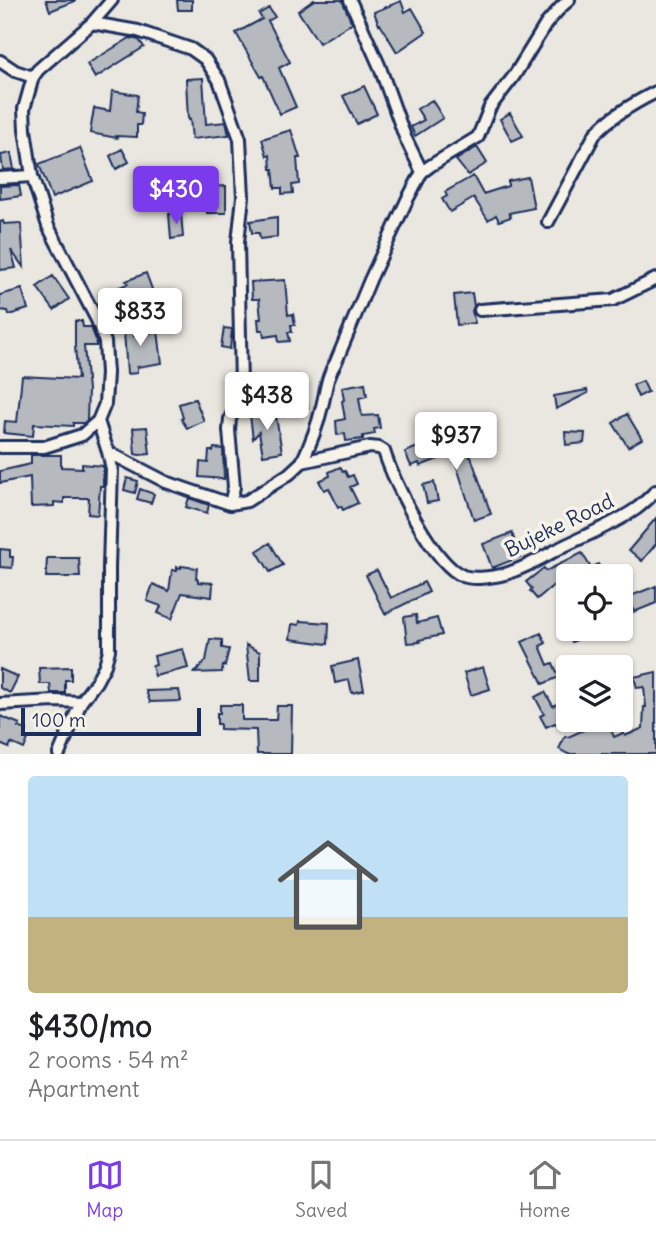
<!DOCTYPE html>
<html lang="en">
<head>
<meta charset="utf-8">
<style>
	:root { --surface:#fff; --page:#f2f2f2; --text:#202124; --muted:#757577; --line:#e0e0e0; --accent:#7c3aed }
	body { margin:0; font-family:Delius,sans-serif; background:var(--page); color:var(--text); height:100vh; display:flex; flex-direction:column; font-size:26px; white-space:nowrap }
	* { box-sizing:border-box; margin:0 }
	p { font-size:23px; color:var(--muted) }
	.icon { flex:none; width:38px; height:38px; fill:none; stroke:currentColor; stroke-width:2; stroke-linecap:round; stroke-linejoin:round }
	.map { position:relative; height:754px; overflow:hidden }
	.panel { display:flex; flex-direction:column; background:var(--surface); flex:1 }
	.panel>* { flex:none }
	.fabs { position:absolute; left:556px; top:564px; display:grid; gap:14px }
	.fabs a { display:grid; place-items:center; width:77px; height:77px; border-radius:7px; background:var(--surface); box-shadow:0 2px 5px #0004; font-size:35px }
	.scale { position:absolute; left:21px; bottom:18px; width:180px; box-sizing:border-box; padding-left:7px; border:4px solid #1b2f5e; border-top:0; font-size:19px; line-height:24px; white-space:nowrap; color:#1b2f5e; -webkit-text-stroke:5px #f7f3e8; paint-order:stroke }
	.price { position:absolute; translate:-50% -60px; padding:0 16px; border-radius:7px; background:#fff; color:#222; font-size:23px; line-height:46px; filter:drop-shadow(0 2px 4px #0008) }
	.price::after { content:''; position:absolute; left:50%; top:42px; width:21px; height:16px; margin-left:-10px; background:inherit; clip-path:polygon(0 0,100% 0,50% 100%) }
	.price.selected { background:var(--accent); color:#fff }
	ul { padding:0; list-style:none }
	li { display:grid; align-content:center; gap:14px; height:371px; padding:0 28px }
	li span { display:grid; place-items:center; height:217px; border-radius:7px; color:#555 }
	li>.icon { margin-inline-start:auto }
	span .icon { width:126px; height:126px; fill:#fffc; stroke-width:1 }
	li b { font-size:30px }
	.dock { display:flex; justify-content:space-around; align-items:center; height:98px; border-top:2px solid var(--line); background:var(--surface); font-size:19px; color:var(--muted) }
	.dock a { display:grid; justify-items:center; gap:4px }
	.dock .selected { color:var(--accent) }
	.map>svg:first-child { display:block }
	.building { fill:#b6babf; stroke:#1b2f5e; stroke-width:2 }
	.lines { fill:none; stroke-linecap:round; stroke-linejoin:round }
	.street-casing { stroke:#1b2f5e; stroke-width:16 }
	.street { stroke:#f7f3e8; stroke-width:10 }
	.labels { text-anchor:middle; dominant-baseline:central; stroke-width:7; stroke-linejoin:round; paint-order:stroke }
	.street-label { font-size:21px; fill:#1b2f5e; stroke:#f7f3e8 }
</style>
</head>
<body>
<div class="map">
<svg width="656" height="754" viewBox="0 0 656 754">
	<rect width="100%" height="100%" fill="#eae7e0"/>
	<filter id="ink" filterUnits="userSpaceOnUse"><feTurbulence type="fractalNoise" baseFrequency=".0143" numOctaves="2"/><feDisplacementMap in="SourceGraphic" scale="14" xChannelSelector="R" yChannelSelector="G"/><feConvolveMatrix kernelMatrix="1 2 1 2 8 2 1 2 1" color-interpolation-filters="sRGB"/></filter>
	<g filter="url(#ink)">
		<path class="building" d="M46 0H75V1L50 11Z
			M177 0H192V10H178Z
			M314 0H342L352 23 319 43 298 11Z
			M401 1 405 12 412 8 426 32 397 52 380 24 379 25 374 12Z
			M269 8 275 17 268 21 290 62 279 68 296 107 280 114 263 76 261 77 236 33 262 19 259 14Z
			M130 38 139 40 144 47 95 78 87 64Z
			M203 78 206 124 226 122 229 135 192 139 190 119 188 120 186 79Z
			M364 86 377 114 357 124 343 96Z
			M112 91 138 95 136 112 142 113 141 125H137V137L116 136 117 138 90 133 94 108 110 111Z
			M432 100 443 118 415 136 411 127 424 120 417 109Z
			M510 113 523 136 512 141 500 119Z
			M291 130 300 158H297L299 184 292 185 293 193 282 194V188H275L273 169H271L270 155 267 156 262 139Z
			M477 147 487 163 468 175 456 160Z
			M80 148 93 181 52 198 39 164Z
			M122 149 129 162 116 169 110 156Z
			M11 153 14 169 3 170 1 155Z
			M473 176 483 194 508 186V181L528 177 534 208 509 213 511 217 499 221 496 215 488 220 474 198 450 212 442 199 447 196 445 192Z
			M19 185 21 196 0 199V186Z
			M226 186V213H207V187Z
			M181 213 183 237 171 239 169 214Z
			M277 217V237L260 239 259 233H252L250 221Z
			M3 221 4 224 21 223 24 268 11 250 16 268 0 270V222Z
			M146 273 153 292 108 309 99 295 109 288 111 290 128 284 126 281Z
			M53 276 69 299 54 310 37 287Z
			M285 280 288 315 293 314 295 325H291L292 332H288L290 341 279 342 278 335 264 337 263 330H259L258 319H261L259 299H252L251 282Z
			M22 289 28 309 9 315 8 311 0 310V295Z
			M472 293 474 306 472 311 475 323 457 325 454 295Z
			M123 317H133L134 336 158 331 162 363 137 367V373L127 374Z
			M75 321H82L83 327H91L96 340V346H84L88 390 87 420 84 423H73V426L34 424 33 436 4 433 5 421 17 422 22 376 78 379 75 347Z
			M224 328 232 329 230 349 221 347Z
			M643 381 648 392 638 397 633 385Z
			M365 383 367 396 359 398 362 416 378 415 380 428 374 429 375 434 363 436V439L346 441 345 434 337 435 336 421 345 419 342 401 344 400 342 387Z
			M587 390 588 393 556 409 554 396Z
			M195 399 204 421 187 428 181 419 183 418 179 404Z
			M307 399 308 408 282 409 281 400Z
			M275 411 282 452 263 455 259 432 253 439 250 415Z
			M627 414 642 439 628 447 613 423Z
			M147 427 150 454 139 455 135 454 133 428Z
			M565 432 585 433 584 443 566 445Z
			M459 434 470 457H471L491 514 474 520 457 467 451 454 420 466 419 463 411 466 405 452 428 443 432 452 452 443 450 439Z
			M214 448 223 449 224 479 199 477 200 462 208 463 209 451H213Z
			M31 455H61V467L82 468V464L103 466V486H100L98 515 88 514 89 498H64V503L54 502V506L31 507 30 477 0 483V471L31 464Z
			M340 467 343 472 345 471 348 477 353 475 357 484 350 487 358 503 343 510 341 506 338 507 329 488 324 490 319 481 330 476 329 472Z
			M127 478 138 481 135 493 124 490Z
			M434 482 438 501 427 503 423 485Z
			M140 489 154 494 151 503 137 499Z
			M189 498 209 505 207 513 186 507Z
			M656 518V544L642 561 629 550Z
			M512 533 520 557 492 568 483 544Z
			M270 543 283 565 270 572 257 551Z
			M0 549 10 550V557H13L12 568 0 567Z
			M582 553 591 568 598 564 605 576H569L555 584 537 599 530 591 532 589 526 582 544 568 546 571Z
			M47 558H79L80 577H46Z
			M181 566 197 568 196 578 198 579V582L213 583 212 597 182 593 172 619 158 613 161 606 147 601 153 584 169 591 172 570 177 571V567L181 568Z
			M377 570 391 598 424 582 429 592 385 614 366 575Z
			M656 586V603L634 612 628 597Z
			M416 615 417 623 437 618 442 635 419 640 420 642 407 643 404 617Z
			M300 621 329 623 328 644 290 639 292 624 299 625Z
			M566 628H603L572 642Z
			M541 633 546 643 540 646 548 665 553 663 559 677 543 684 522 642Z
			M210 639 222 640V648L229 649 225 666H223L222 672 194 673 206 661Z
			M246 645 260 652V681H250Z
			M183 649 188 668 155 676 152 666 156 665 154 656Z
			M358 660 364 690 352 693 349 680 335 683 332 666Z
			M71 667V680H65V693H51L50 684H40L39 668Z
			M483 667 490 689 471 695 464 673Z
			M0 669 18 677 10 693 0 688Z
			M656 672V754H568L559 749 565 736 568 737 595 725 593 719H607L614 737 623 733 625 736 643 728 644 707H646L644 687 637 688 634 677Z
			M179 690 181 701 150 702 146 691Z
			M545 692 553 706 558 703 567 717 556 724 555 723 546 727 540 716 544 714 535 697Z
			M220 705H242V720H276L277 706H292L291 754H257L256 730 220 729V724H217V713H220Z
			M0 716 20 724 18 727 27 730 24 738 28 739 24 749 11 743 9 748 0 744Z"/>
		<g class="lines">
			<defs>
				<path id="street" d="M350 0 379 65 405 137 422 172
					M92 23 138 31 191 49 205 59 219 80 240 139 243 197 238 242 241 385 240 396 230 419 229 430 234 487 230 504
					M0 61 15 71 33 77
					M0 178 32 176
					M548 222 595 134C611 116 634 103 656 92
					M480 310 613 300 656 279
					M0 447H44L82 435 98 421 105 404 107 373 105 342 97 320 48 226 32 176 25 130 24 109 33 77 38 70 92 23 112 0
					M108 452 166 482 230 504 247 501 289 474 302 462 370 447 379 448 384 451C393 481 433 564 463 576 474 580 490 577 501 575 522 570 545 556 564 546 589 534 614 524 636 509 643 504 650 497 656 491
					M302 462C310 445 317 428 321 410 326 393 326 377 336 362L370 280 407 200 422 172 430 166 478 137 490 107 514 76 546 24 561 7 569 0
					M0 704 55 701 81 702
					M59 754 81 702 96 682 105 665 109 650V567L112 469 108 452 98 421"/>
			</defs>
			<use href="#street" class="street-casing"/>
			<use href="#street" class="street"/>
		</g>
	</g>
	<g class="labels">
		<g class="street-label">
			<text transform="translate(559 525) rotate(-26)">Bujeke Road</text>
		</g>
	</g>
</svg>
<div class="fabs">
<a><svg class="icon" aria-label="locate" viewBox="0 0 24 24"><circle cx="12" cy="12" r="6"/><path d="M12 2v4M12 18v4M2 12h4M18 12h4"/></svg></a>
<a><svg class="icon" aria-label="layers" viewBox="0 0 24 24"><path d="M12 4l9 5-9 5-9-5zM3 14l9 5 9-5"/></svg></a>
</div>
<div class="scale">100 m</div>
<b class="price selected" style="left:176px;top:226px">$430</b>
<b class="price" style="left:140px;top:348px">$833</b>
<b class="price" style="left:267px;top:432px">$438</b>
<b class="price" style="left:456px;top:472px">$937</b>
</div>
<section class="panel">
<ul>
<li><span style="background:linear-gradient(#bfe0f5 65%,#c2b280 0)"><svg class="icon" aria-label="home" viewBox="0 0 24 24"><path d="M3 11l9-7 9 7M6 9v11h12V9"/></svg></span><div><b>$430/mo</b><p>2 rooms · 54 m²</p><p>Apartment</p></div></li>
</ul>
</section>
<nav class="dock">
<a class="selected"><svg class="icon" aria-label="map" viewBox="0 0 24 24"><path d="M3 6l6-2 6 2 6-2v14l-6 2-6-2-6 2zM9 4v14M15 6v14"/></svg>Map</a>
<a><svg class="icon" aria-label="saved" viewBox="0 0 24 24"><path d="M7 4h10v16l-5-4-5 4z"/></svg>Saved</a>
<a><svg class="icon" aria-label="home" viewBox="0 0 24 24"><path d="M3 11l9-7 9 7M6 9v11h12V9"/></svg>Home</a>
</nav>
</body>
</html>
